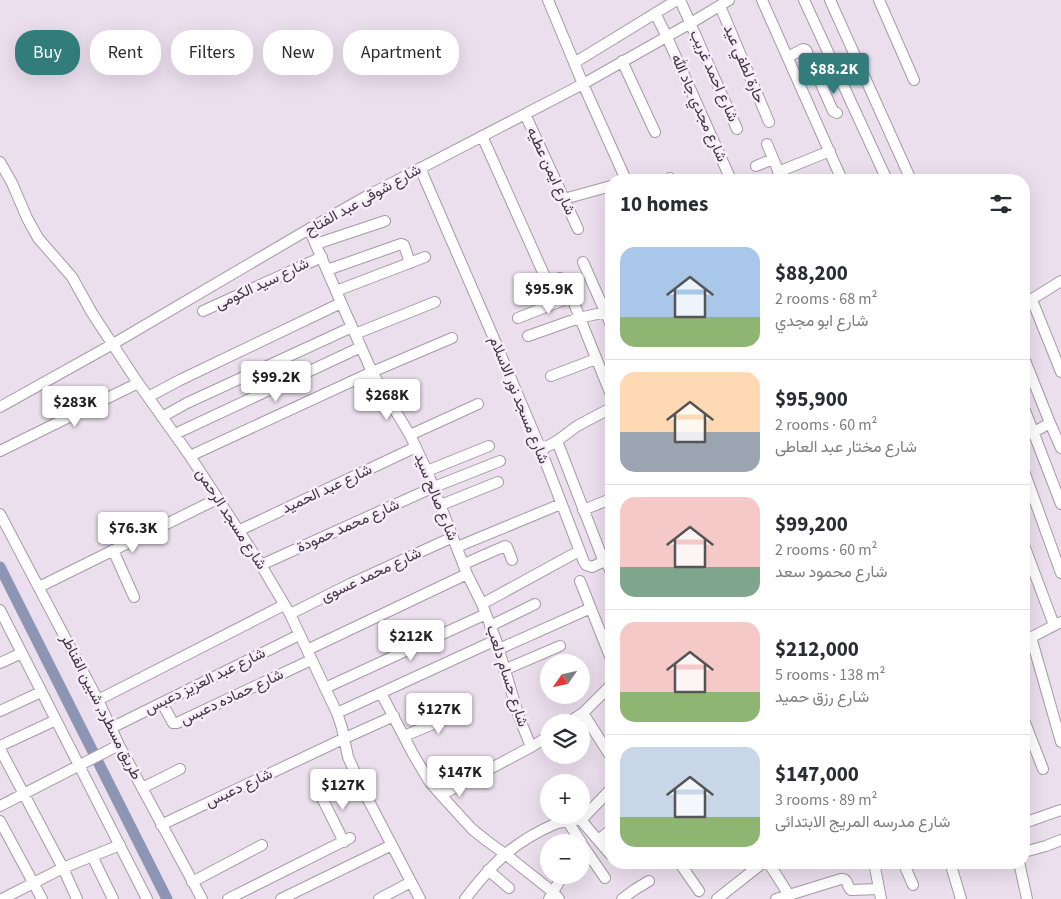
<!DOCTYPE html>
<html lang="en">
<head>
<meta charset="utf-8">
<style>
	:root { --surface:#fff; --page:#f7f7f7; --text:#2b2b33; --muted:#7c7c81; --line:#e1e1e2; --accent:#327c7c }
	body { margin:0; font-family:"Source Sans 3",Vazirmatn,sans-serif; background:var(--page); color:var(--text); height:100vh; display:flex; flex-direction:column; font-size:19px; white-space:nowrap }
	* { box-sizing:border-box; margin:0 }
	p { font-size:16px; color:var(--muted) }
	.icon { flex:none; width:28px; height:28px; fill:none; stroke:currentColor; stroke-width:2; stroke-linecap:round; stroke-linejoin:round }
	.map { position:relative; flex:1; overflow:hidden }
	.details { position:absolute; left:605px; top:174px; width:425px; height:695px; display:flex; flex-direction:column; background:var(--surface); border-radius:20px; box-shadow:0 5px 20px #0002 }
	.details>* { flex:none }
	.top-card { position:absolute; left:15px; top:30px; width:475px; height:45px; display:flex; gap:10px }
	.needle { width:32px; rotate:236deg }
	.controls { position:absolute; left:540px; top:654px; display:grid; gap:10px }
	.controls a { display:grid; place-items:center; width:50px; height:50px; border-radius:50%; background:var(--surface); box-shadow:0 5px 20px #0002; font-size:25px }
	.price { position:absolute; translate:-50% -42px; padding:0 11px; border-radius:5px; background:#fff; color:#222; font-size:16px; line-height:32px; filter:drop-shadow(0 1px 2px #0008) }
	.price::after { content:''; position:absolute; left:50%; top:30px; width:15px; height:11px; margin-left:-8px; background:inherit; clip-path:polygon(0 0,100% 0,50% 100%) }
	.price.current { background:var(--accent); color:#fff }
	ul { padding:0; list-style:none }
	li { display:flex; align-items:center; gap:15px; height:125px; padding:0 15px }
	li+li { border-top:1px solid var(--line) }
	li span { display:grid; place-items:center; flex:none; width:140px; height:100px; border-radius:15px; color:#555 }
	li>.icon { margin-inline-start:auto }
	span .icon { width:60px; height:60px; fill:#fffc; stroke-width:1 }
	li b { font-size:21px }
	h2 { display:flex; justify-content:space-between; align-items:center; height:60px; padding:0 15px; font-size:21px }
	.tag { padding:0 18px; border-radius:20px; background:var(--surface); box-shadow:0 5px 20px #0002; font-size:18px; line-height:45px }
	.tag.current { background:var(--accent); color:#fff }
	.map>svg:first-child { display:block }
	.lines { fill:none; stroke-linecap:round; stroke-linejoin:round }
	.canal { stroke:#8c95b3; stroke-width:11 }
	.street-casing { stroke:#a699a7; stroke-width:12 }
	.street { stroke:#fff; stroke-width:10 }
	.labels { text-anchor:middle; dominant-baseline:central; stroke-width:5; stroke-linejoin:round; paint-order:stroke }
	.street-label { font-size:15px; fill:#3d383e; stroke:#f8ebfa }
</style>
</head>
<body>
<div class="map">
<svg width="1061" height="899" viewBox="0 0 1061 899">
	<rect width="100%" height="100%" fill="#ebdeed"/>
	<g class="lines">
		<path class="canal" d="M0 567 167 899"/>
		<defs>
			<path id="street" d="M548 0 583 84 626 180
				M680 0 737 129
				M762 0 842 180
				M804 0 887 180
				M830 0 911 180
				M879 0 914 80
				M720 6 769 122
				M655 13 667 37 731 180
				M788 57 803 49 806 50 833 111 837 113
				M622 61 655 132
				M574 63 677 0
				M525 114 578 229
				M482 136 546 279 551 281 560 278 565 281 611 395
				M767 144 782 180
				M0 162 12 183 27 218 38 238 72 277 92 313 138 383 190 456 261 565 290 614 337 713 342 728 348 757 361 786 420 899
				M756 166 773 159
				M420 168 489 327 539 445 584 562 586 565 592 567 611 558
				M778 172 830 151
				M670 178 671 180
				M564 199 611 186
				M309 229 336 291 372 372 410 435 427 471 467 574 482 604 496 640 519 717 531 747
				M316 244 385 221
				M583 262 611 325
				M327 270 401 244 404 245 410 263
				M336 291 425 257
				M1032 300 1061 372
				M1024 304 1061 281
				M203 311 322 257
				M518 318 571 297
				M355 334 435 302
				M528 336 579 318 606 312
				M1024 358 1050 423 1061 448
				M551 376 596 359
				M148 397 180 380 341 303
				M0 407 113 344 309 229 367 196 583 84 691 23 729 0
				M1024 408 1061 504
				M162 417 187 403 352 327
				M175 434 361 347
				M410 435 478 404
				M1024 435 1034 432 1050 423
				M557 441 604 562
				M539 445 546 447 557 441 577 426 611 408
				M0 451 138 383
				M190 456 372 372 452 338
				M427 471 489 446
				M1024 471 1061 573
				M441 505 498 482
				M583 510 611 499
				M0 514 98 700 119 745 202 899
				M238 531 416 447
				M1024 545 1054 625
				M457 547 561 504
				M113 550 134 597
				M606 561 611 572
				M464 564 505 546 507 547 512 560
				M261 565 434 487 500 461
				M580 581 611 659
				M39 587 217 499
				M482 604 579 551
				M0 610 147 899
				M290 614 350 584 453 537
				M490 626 535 604
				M1031 637 1061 742
				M1024 641 1061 622
				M499 649 591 608
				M307 650 467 574
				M0 663 22 653
				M504 670 560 646
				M325 688 486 614
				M381 693 413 754 429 781 441 795 472 829 487 841 505 854 553 892 559 899
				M98 700 284 605
				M162 703 173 723H177L311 660
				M0 711 41 692
				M337 713 496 640
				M583 713 611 757
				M1024 720 1043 769
				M569 722 583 713 611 685
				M111 728 299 635
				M404 736 465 711
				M0 746 56 720
				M0 749 63 868 77 899
				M142 788 180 769
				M319 792 344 842
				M441 795 531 747 549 736
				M0 806 119 745
				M580 819 610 854
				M0 821 42 899
				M568 822 581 842
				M1024 823 1061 810
				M161 825 345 738 394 716
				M598 840 611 830
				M581 843 605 878
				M1024 852 1046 846 1061 840
				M92 856 113 899
				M679 862 699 891
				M768 862 789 895
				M874 862 881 899
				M903 862 913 885
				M950 862 961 899
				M1019 862 1027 899
				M488 870 509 888
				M192 882 262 845
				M2 899 63 868 120 845
				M228 899 350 838
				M281 899 392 845
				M379 899 411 882
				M465 899C492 864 513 842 555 824 565 820 574 823 585 816L611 789
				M549 899 563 875
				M622 899 634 890 649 881
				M717 899 764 862
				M776 899 841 879C849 878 846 886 851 890L878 889"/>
		</defs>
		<use href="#street" class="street-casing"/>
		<use href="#street" class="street"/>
	</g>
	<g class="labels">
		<g class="street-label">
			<text transform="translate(744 64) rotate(67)">حارة لطفي عيد</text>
			<text transform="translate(714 76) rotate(66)">شارع احمد غريب</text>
			<text transform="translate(699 108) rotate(66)">شارع مجدي جاد الله</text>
			<text transform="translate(551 171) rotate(65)">شارع ايمن عطيه</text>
			<text transform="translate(363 200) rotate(-29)">شارع شوقى عبد الفتاح</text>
			<text transform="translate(262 284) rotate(-25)">شارع سيد الكومى</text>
			<text transform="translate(519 400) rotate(68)">شارع مسجد نور الاسلام</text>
			<text transform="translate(327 489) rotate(-25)">شارع عبد الحميد</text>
			<text transform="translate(436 497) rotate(68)">شارع صالح سيد</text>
			<text transform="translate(231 519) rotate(57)">شارع مسجد الرحمن</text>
			<text transform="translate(348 526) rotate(-24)">شارع محمد حمودة</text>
			<text transform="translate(371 575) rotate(-25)">شارع محمد عسوى</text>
			<text transform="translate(507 676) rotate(72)">شارع حسام دلعب</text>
			<text transform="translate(205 681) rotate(-26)">شارع عبد العزيز دعبس</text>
			<text transform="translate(232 697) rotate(-25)">شارع حماده دعبس</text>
			<text transform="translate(101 707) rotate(63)">طريق مسطرد, شبين القناطر</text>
			<text transform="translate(239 788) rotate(-25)">شارع دعبس</text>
		</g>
	</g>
</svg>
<div class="controls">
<a><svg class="needle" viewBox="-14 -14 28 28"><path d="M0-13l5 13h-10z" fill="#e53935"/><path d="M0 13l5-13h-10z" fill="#7c7c81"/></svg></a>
<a><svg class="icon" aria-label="layers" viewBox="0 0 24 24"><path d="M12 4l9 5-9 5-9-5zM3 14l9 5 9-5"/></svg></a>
<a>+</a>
<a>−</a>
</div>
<b class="price current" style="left:834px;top:95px">$88.2K</b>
<b class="price" style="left:549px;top:315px">$95.9K</b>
<b class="price" style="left:276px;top:403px">$99.2K</b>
<b class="price" style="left:387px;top:421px">$268K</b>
<b class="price" style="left:75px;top:428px">$283K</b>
<b class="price" style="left:133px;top:554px">$76.3K</b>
<b class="price" style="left:411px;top:662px">$212K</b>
<b class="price" style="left:439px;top:735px">$127K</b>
<b class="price" style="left:460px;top:798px">$147K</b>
<b class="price" style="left:343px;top:811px">$127K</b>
<div class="top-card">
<a class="tag current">Buy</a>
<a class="tag">Rent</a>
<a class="tag">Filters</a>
<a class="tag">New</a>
<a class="tag">Apartment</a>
</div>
<section class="details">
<h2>10 homes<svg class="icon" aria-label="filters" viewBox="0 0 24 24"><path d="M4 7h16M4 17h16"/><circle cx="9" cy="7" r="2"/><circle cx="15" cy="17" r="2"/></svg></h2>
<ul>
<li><span style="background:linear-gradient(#a9c7e8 70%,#8fb573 0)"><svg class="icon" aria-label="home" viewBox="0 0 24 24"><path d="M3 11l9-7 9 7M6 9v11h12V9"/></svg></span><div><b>$88,200</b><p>2 rooms · 68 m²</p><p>شارع ابو مجدي</p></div></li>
<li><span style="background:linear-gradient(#ffd9b3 60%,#9aa5b1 0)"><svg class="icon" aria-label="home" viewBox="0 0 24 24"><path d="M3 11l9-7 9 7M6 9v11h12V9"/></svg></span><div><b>$95,900</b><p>2 rooms · 60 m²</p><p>شارع مختار عبد العاطى</p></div></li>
<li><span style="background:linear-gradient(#f6c9c9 70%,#7fa58c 0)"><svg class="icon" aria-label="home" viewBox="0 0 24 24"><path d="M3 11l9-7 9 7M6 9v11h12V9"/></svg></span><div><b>$99,200</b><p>2 rooms · 60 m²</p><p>شارع محمود سعد</p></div></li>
<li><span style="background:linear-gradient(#f6c9c9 70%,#8fb573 0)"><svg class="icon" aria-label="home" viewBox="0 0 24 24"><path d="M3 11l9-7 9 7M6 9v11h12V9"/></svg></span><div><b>$212,000</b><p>5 rooms · 138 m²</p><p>شارع رزق حميد</p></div></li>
<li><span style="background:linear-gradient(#c9d6e8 70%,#8fb573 0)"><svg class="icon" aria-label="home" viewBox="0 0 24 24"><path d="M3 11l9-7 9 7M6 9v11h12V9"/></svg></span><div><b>$147,000</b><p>3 rooms · 89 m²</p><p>شارع مدرسه المريج الابتدائى</p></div></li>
</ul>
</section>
</div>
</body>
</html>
